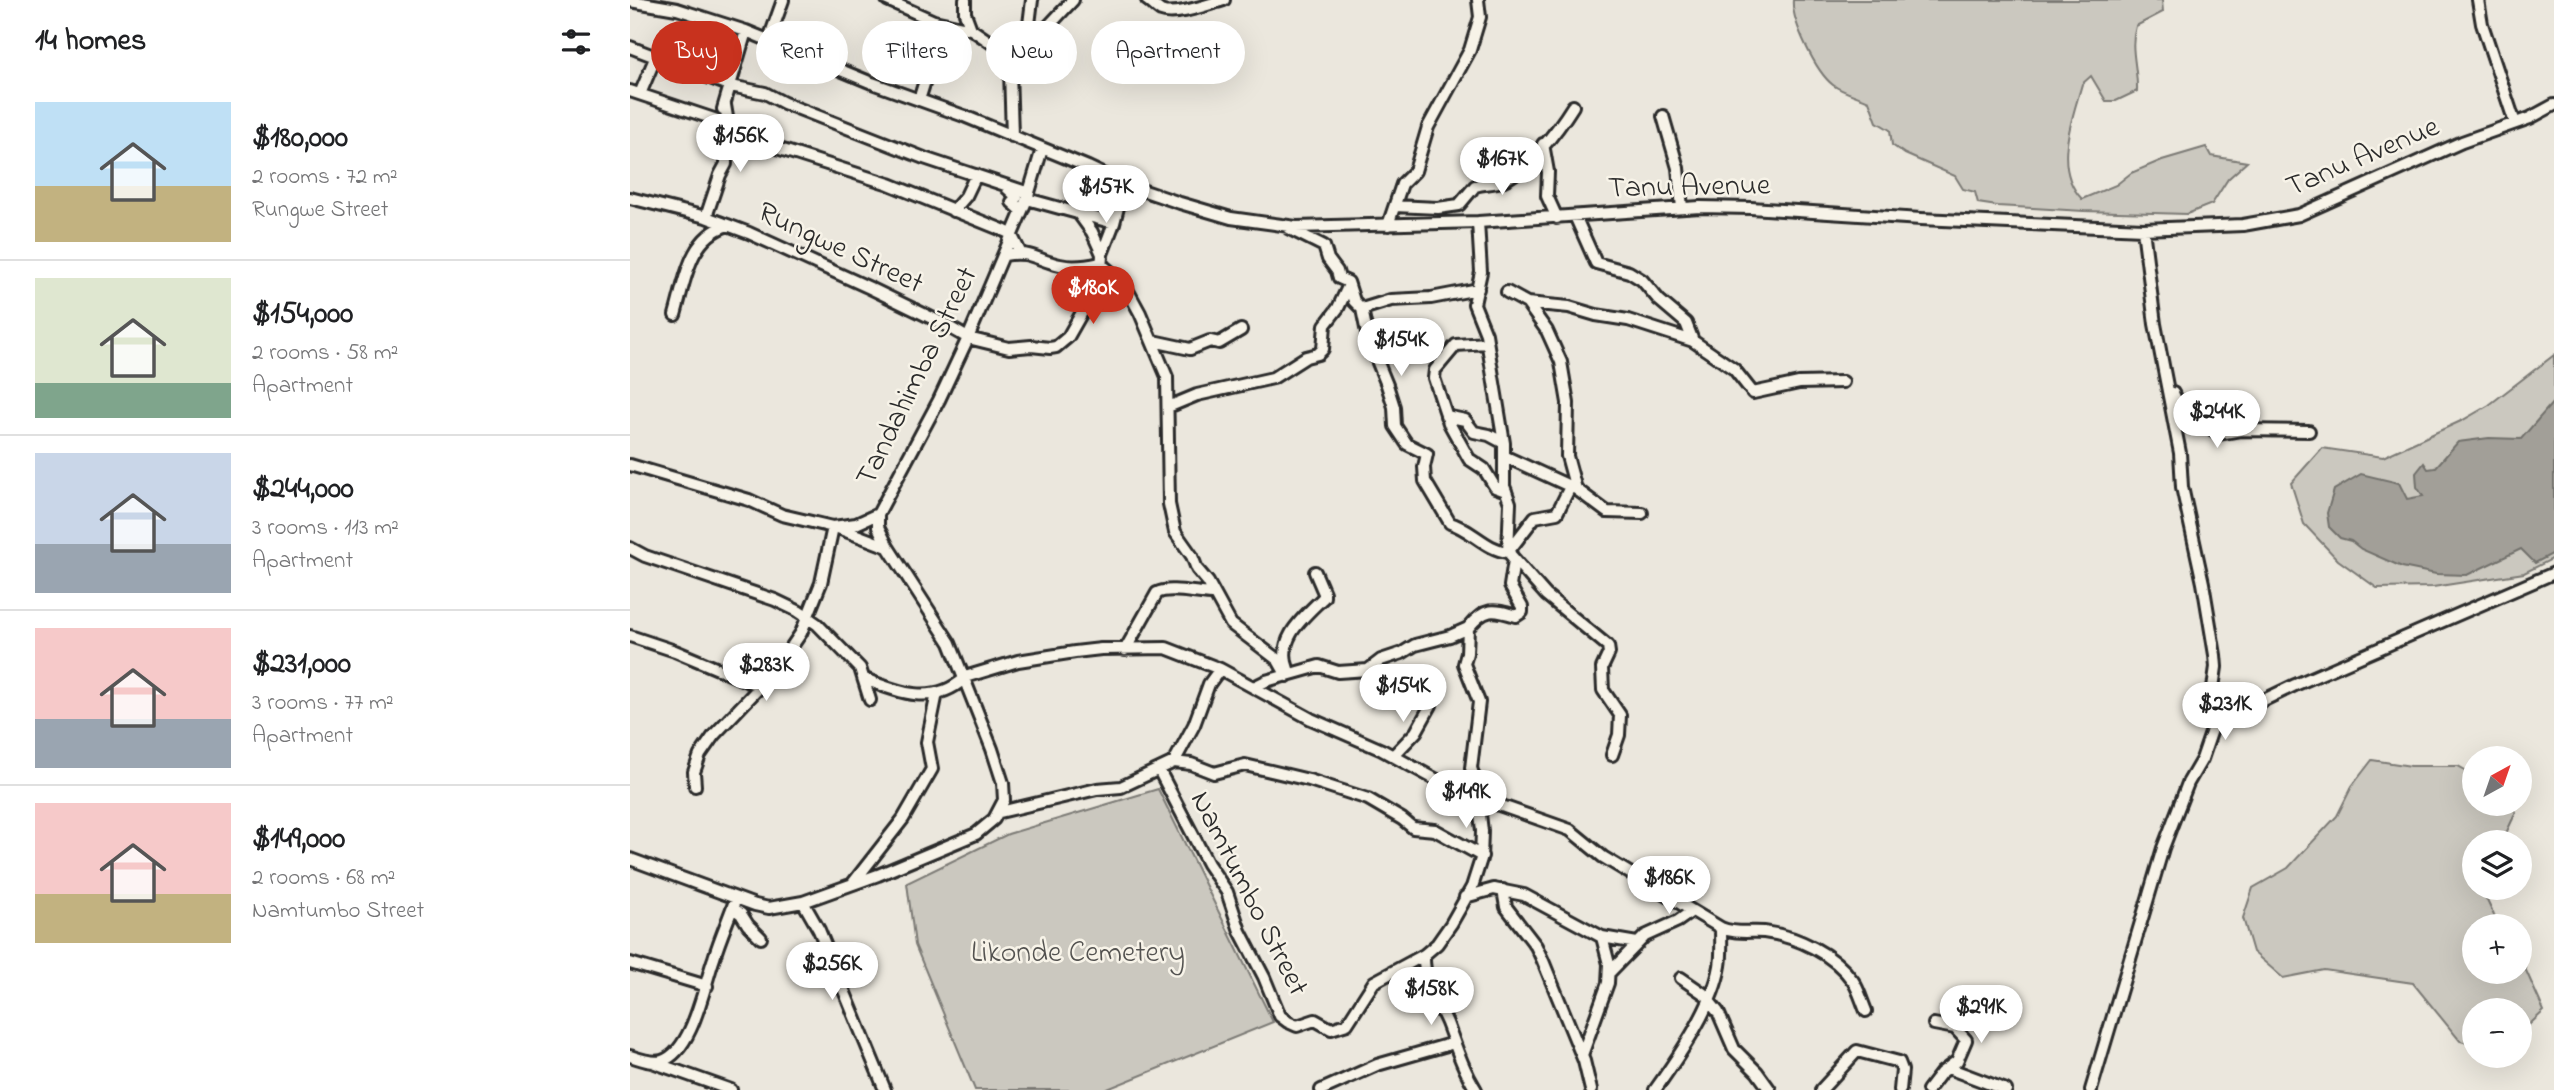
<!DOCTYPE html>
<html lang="en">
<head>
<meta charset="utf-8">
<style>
	:root { --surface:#fff; --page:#f6f6f6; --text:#202124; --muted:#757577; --line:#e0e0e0; --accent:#c8321e }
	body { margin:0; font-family:"Indie Flower",sans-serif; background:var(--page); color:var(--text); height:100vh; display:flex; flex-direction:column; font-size:26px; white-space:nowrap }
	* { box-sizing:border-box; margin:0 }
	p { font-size:23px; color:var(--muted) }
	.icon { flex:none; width:38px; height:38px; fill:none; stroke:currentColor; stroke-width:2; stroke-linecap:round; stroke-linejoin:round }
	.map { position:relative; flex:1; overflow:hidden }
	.details { display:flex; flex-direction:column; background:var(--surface); width:630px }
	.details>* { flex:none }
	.hud { position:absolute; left:21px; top:21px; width:665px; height:63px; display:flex; gap:14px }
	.needle { width:46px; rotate:40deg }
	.controls { position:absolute; left:1832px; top:746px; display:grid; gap:14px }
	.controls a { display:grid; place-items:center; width:70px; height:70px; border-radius:50%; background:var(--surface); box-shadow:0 7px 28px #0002; font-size:35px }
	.price { position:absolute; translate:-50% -60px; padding:0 16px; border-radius:24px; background:#fff; color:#222; font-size:23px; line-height:46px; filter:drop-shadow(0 2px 4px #0008) }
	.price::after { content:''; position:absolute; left:50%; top:42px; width:21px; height:16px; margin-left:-10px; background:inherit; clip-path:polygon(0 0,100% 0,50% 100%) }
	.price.selected { background:var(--accent); color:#fff }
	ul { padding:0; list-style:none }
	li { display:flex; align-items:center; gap:21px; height:175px; padding:0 35px }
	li+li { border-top:2px solid var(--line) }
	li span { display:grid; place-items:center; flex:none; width:196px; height:140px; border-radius:0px; color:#555 }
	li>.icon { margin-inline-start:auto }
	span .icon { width:84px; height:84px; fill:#fffc; stroke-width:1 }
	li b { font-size:30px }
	h2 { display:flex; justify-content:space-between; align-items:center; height:84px; padding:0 35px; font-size:30px }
	.pill { padding:0 24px; border-radius:32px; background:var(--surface); box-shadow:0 7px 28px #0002; font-size:24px; line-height:63px }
	.pill.selected { background:var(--accent); color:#fff }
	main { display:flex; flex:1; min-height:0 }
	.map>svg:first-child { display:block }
	.green { fill:#cbc8bf; stroke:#7b7a75; stroke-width:2 }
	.water { fill:#a29f98; stroke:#72716c; stroke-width:2 }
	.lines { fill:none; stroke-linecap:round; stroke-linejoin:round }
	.minor-casing { stroke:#2b2b2b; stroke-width:16 }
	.minor { stroke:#f7f3e8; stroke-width:10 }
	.labels { text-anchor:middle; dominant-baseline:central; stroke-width:5; stroke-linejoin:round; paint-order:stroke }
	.street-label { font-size:30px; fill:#2b2b2b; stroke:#f7f3e8 }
	.park-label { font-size:30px; fill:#535250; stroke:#f7f3e8 }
</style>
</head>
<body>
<main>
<section class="details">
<h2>14 homes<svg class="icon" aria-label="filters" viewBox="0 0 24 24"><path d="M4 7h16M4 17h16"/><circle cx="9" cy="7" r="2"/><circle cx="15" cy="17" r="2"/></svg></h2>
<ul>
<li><span style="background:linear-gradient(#bfe0f5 60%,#c2b280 0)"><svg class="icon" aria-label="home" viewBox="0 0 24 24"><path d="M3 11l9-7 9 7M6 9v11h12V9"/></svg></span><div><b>$180,000</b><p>2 rooms · 72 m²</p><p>Rungwe Street</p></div></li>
<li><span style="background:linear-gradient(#dfe7d0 75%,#7fa58c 0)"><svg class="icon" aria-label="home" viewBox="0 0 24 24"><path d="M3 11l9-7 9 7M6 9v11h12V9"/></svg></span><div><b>$154,000</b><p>2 rooms · 58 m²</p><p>Apartment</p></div></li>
<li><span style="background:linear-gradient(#c9d6e8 65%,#9aa5b1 0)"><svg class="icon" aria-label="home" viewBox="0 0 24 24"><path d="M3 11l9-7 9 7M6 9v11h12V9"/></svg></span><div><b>$244,000</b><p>3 rooms · 113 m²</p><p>Apartment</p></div></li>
<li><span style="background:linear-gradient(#f6c9c9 65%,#9aa5b1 0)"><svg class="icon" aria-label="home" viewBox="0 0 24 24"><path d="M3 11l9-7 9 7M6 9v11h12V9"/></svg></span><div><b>$231,000</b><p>3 rooms · 77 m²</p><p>Apartment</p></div></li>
<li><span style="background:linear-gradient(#f6c9c9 65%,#c2b280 0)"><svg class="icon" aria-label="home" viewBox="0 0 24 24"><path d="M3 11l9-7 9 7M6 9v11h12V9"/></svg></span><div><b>$149,000</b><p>2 rooms · 68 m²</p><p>Namtumbo Street</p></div></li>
</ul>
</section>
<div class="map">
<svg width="1924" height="1090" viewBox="0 0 1924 1090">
	<rect width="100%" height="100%" fill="#ebe7dd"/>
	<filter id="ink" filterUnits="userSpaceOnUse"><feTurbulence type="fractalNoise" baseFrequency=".0143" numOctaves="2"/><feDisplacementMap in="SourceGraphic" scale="14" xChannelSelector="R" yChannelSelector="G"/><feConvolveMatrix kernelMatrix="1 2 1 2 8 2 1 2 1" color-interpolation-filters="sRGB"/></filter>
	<g filter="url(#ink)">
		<path class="green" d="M1163 0H1532L1533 12 1506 26C1499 49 1508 67 1507 91L1486 101H1476L1461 76 1452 84C1442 120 1422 168 1452 199L1486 185 1501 173 1532 160 1576 147 1581 156 1617 162 1598 179 1582 204 1557 214 1454 211 1367 206 1348 203 1345 192 1333 189 1325 176 1275 154 1262 145 1260 130 1247 122 1239 101C1228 96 1212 92 1203 85 1186 72 1161 21 1163 0Z
			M1924 355V558L1894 573 1803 587 1747 588 1708 560 1674 524 1661 483 1692 448 1753 457 1833 420 1859 405Z
			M1742 760 1781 766H1828L1844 775V803H1880L1886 812 1872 842H1844V887H1854L1853 892 1869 926H1844V971H1890V957L1914 1011 1890 1033V1010H1844V1045L1830 1041 1783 983 1694 970 1653 978 1623 952 1613 918 1623 888 1658 868 1707 816 1722 786Z
			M528 789 643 1022 475 1090H345L285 945 277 883 378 834Z"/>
		<path class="water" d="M1924 401V553L1905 563 1891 549 1837 575 1806 574 1772 567 1731 549 1721 541 1710 538 1699 527 1697 513 1704 490 1731 474 1769 483 1777 499 1793 496 1787 487 1786 473 1794 463 1798 469 1805 468 1828 442 1859 438 1891 439Z"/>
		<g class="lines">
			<defs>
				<path id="minor" d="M257 0 304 21 341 29 373 51 380 70 382 136
					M335 0V13L341 29
					M517 0C522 3 527 9 531 11 545 17 579 4 594 0
					M1848 0 1852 24 1885 123
					M0 1 47 9 116 31 242 83 334 116 458 167 494 184 550 203 601 218 666 227 848 222 1070 207 1121 208 1291 219 1513 229 1613 225 1669 215 1832 142 1900 118 1924 105
					M138 42 153 0
					M0 47 101 86 135 93 154 103 294 158 399 193
					M396 49 402 0
					M380 70 396 50 443 0
					M0 91 99 124 122 140 259 184 375 231 381 234 390 252
					M10 94 26 56
					M289 100 313 23
					M93 109 116 31
					M1033 116 1048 168 1052 208
					M913 144 918 172 917 196 927 218
					M377 188 387 197 382 202 391 210
					M0 198 76 217 119 233 240 288 312 323 338 338 379 348 401 346 420 348 426 347 438 337 467 286 471 273 472 254 484 223 494 184
					M397 199 484 223
					M765 206 808 208 829 205 845 186C854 183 863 184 872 181 898 170 928 130 943 106
					M323 211 336 196 346 175
					M449 214 462 232 472 254
					M945 216 966 263 999 272 1012 280 1029 300 1056 323 1063 341
					M76 217 90 175 96 164V150L99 129 95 105
					M848 222 851 272 844 304 856 334 874 443V486L880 503 878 552 916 595 978 646 979 653 972 668 973 690 990 715 989 735 982 755
					M758 225 772 184 785 171 798 127 840 50 850 17 848 0
					M658 228 694 246 698 259 707 271 709 278 718 282 724 301 732 309 738 338 757 385 764 407 765 426 777 444 797 454 794 467 795 481 820 523C841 529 856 550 878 552L905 517 927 513 940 487
					M1513 229 1525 324 1550 453 1552 487 1573 583 1585 655 1586 667 1581 702 1587 721
					M374 255C401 250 406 260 430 265 443 268 457 266 470 263L489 279 498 291 510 313 537 377 539 504 545 532 562 556 567 569 578 582 601 624 648 660 657 676
					M877 292 897 303 939 307 966 315 998 320 1063 341 1104 369 1123 393 1169 383 1213 382
					M897 303 917 331 931 362 938 403 937 456 946 489
					M732 309 761 300 801 298 848 289
					M45 315C55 281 59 237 98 225
					M523 341 560 349 580 341 589 343 611 330
					M857 343 826 345 805 370 804 378 819 423 839 459 854 469 865 487 876 491
					M1543 393C1550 412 1562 412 1580 418L1585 432 1589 434 1611 430 1679 431
					M538 407 567 395 643 378 676 357 688 354 693 349 695 325 708 308 718 287
					M816 416 835 420 844 432 859 435 874 443
					M876 457 946 489 977 512 1012 513
					M0 465 119 500 152 515 203 527 226 524 248 514
					M208 528 258 547
					M0 548 15 556 145 600 168 611 187 624 230 668 240 700
					M0 636 45 651 131 687
					M495 650 527 593C539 586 568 594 584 594
					M658 669C646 638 674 617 694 597V593L685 572
					M335 677 388 661 445 652 471 649 536 648 590 669 681 719 752 750 818 786 848 798 852 831 851 859 842 887 821 924 807 944 794 955 744 982 717 1024 701 1029 685 1020 667 1026 658 1022 650 1016 634 977 610 931 597 892 578 864 529 770
					M235 679C269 693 304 706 335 678
					M624 687 636 681 689 666 708 672 738 670 751 660 772 653 785 645 820 636 838 628
					M763 756 786 732 801 705
					M544 762 561 764 584 773 615 765 679 780 738 799 772 819 783 828 805 830 852 856
					M65 786 64 772 70 755 84 735 145 671 171 633 191 583 203 527
					M849 798 940 830 973 857 1091 928C1105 934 1120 931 1134 932 1167 936 1204 954 1223 981 1229 990 1232 1002 1236 1011
					M851 799 841 768 849 702 834 664 837 653 838 628C855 607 863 609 886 616L892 612V607L880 586 884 560
					M370 812 467 789 491 787 544 762 564 725 579 684 590 669
					M0 859 125 905 139 908 173 902 248 875 346 834 364 819 374 800 373 783 362 749 320 643 258 547 248 527V514L309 400 338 338 397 199 412 149
					M223 883 273 819 302 769 297 742 307 693
					M873 890 876 907 906 946 913 961 954 1061 961 1090
					M835 897 864 889 894 895 972 937 1007 943
					M173 902 189 930 255 1090
					M103 908 111 914 118 925 131 938
					M794 955C793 982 807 1000 817 1023 826 1047 833 1069 846 1090
					M0 963 77 986
					M979 973 1015 936 1048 921 1062 911
					M1051 978 1080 998
					M1079 1001 1088 1012 1104 1049 1127 1072 1140 1090
					M952 1055 978 983 979 964 972 937
					M0 1056C9 1059 22 1064 32 1061 63 1051 74 985 84 958 90 938 99 918 106 898
					M25 1063 101 1090
					M1318 1068 1376 1090
					M691 1090 747 1065 824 1043
					M1025 1090C1049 1056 1083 1007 1090 966 1092 954 1091 941 1091 928
					M1191 1090 1227 1051 1269 1062 1272 1070 1270 1090
					M1298 1090 1311 1073 1327 1061 1336 1040 1325 1028 1304 1024
					M1461 1090 1533 848 1558 783 1572 759 1584 724 1665 685 1924 573"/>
			</defs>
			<use href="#minor" class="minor-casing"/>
			<use href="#minor" class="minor"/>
		</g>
	</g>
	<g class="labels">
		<g class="street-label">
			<text transform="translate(1733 158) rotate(-23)">Tanu Avenue</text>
			<text transform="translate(1059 188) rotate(-1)">Tanu Avenue</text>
			<text transform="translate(210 249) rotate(25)">Rungwe Street</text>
			<text transform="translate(288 377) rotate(-64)">Tandahimba Street</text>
			<text transform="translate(618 894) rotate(63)">Namtumbo Street</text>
		</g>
		<g class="park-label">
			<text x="448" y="954">Likonde Cemetery</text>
		</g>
	</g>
</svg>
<div class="controls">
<a><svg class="needle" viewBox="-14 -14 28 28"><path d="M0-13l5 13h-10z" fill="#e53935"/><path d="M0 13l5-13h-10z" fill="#757577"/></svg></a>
<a><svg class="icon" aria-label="layers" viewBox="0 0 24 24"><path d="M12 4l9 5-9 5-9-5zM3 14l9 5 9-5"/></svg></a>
<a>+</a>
<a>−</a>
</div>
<b class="price" style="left:110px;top:174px">$156K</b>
<b class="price" style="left:872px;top:197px">$167K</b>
<b class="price" style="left:476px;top:225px">$157K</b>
<b class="price selected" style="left:463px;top:326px">$180K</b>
<b class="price" style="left:771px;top:378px">$154K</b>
<b class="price" style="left:1587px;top:450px">$244K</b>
<b class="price" style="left:136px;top:703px">$283K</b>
<b class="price" style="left:773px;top:724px">$154K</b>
<b class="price" style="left:1595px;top:742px">$231K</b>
<b class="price" style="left:836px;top:830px">$149K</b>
<b class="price" style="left:1039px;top:916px">$186K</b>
<b class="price" style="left:202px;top:1002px">$256K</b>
<b class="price" style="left:801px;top:1027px">$158K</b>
<b class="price" style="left:1351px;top:1045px">$291K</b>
<div class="hud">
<a class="pill selected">Buy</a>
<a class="pill">Rent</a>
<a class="pill">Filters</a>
<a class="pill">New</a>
<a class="pill">Apartment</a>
</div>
</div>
</main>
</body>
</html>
